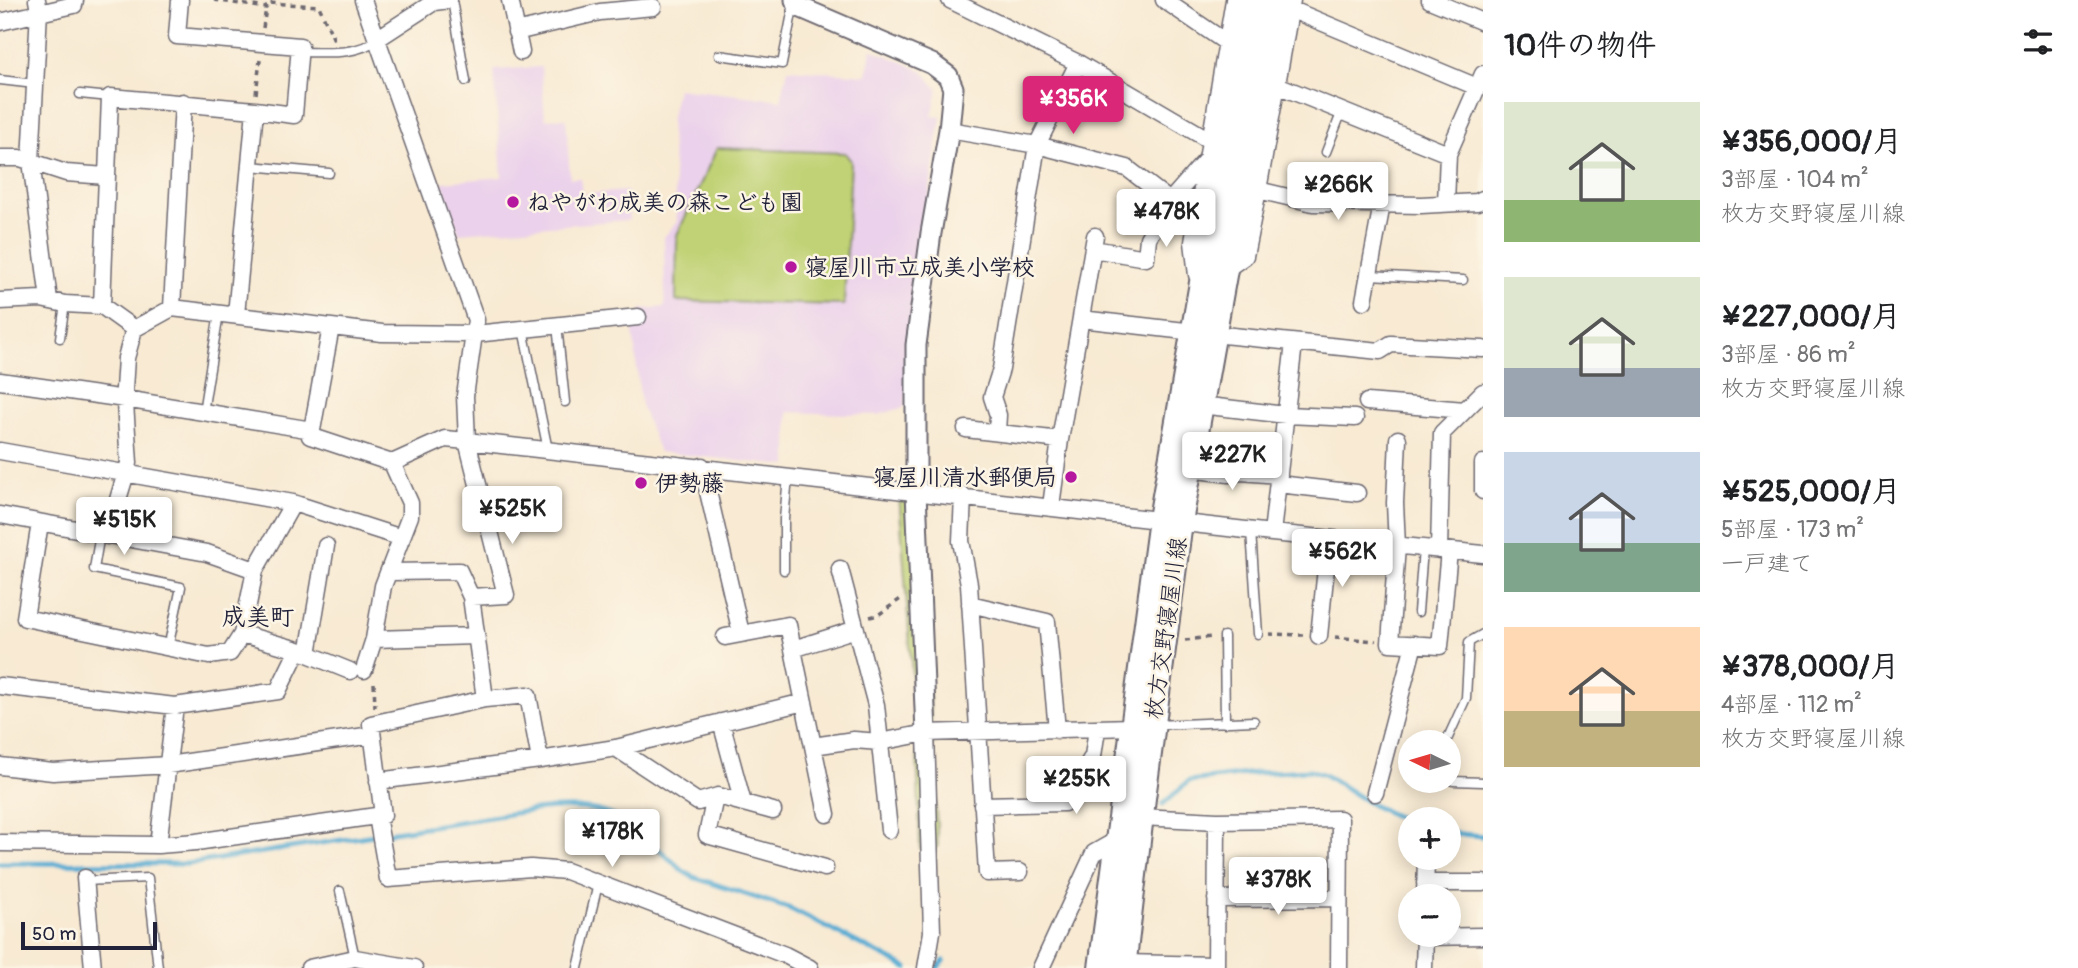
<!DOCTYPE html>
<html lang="ja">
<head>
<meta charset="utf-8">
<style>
	:root { --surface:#fff; --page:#f6f6f6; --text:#202124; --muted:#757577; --accent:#db2777 }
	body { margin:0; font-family:Pangolin,"Klee One",sans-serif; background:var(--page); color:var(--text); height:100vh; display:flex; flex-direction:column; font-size:26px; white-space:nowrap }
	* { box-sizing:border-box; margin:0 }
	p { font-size:23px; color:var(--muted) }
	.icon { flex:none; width:38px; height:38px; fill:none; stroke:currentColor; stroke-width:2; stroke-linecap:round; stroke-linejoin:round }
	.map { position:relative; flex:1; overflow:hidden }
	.details { display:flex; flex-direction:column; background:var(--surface); width:595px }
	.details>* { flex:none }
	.needle { width:46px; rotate:275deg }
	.controls { position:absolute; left:1398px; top:730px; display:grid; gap:14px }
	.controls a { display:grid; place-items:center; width:63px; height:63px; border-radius:50%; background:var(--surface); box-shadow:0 4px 18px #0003; font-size:35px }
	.scale { position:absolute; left:21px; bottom:18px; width:136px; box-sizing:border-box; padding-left:7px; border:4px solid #22223b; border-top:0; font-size:19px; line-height:24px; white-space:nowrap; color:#22223b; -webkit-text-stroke:5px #fcf5e5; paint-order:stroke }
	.price { position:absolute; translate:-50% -60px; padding:0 16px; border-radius:7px; background:#fff; color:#222; font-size:23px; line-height:46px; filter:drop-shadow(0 2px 4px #0008) }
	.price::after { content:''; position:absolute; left:50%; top:42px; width:21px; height:16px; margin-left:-10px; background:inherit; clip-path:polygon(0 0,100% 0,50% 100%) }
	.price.active { background:var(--accent); color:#fff }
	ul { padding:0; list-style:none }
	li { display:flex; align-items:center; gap:21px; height:175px; padding:0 21px }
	li span { display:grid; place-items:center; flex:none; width:196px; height:140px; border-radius:0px; color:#555 }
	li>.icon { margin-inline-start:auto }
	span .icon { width:84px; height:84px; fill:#fffc; stroke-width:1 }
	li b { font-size:30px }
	h2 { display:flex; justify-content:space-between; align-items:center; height:84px; padding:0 21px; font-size:30px }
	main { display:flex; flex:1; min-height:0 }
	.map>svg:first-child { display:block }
	.built { fill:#ebd1eb }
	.green { fill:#c0d275; stroke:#717a58; stroke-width:2 }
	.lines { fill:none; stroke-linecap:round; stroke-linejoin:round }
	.stream { stroke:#57acd3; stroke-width:5 }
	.service-casing { stroke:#6d6870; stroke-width:11 }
	.minor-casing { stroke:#6d6870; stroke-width:19 }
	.tertiary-casing { stroke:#6d6870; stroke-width:23 }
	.primary-casing { stroke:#6d6870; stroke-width:28 }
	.path { stroke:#6d6870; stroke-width:3.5; stroke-dasharray:5 5; stroke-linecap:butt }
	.service { stroke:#fff; stroke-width:8 }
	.minor { stroke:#fff; stroke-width:16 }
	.tertiary { stroke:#fff; stroke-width:19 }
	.primary { stroke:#fff; stroke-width:24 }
	.poi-dot { fill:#b5179e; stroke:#fcf5e5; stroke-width:2.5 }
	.labels { text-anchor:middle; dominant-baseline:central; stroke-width:5; stroke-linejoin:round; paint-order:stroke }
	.poi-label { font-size:23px; font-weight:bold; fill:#22223b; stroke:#fcf5e5; text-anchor:start }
	.street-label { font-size:23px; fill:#22223b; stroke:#fcf5e5 }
	.neighbourhood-label { font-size:24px; font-weight:bold; fill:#22223b; stroke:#fcf5e5 }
</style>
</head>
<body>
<main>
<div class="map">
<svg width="1483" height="968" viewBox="0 0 1483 968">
	<rect width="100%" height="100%" fill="#fcf5e5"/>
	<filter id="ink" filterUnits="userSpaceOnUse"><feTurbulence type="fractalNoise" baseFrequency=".0143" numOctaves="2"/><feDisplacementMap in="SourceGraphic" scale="14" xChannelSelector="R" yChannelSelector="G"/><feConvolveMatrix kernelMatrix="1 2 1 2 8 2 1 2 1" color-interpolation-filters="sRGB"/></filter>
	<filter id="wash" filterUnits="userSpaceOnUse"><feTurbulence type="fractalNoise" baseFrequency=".00686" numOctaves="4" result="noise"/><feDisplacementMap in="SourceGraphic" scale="28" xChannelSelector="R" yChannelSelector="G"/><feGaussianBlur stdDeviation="1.57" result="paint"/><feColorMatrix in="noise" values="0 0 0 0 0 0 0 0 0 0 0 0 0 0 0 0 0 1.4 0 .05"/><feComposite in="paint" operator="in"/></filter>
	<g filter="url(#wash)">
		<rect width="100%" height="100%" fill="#f8ead3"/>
		<path class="built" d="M871 49 923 71 938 90 932 116 941 117 913 297 905 407 878 415 788 412V466L659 452 641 405 632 323H641V309L665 307 664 237 677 222 670 121 677 88 781 100 788 69 867 75Z
			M541 67 545 119 566 118 570 178H580L582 194 627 191 629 220 459 233 442 182 502 177 494 70Z"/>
		<path class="green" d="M717 148 845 153 851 161 844 305 676 301 677 235Z
			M899 496 921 500 924 603 938 847 920 849 917 743Z"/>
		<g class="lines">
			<path class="stream" d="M1163 804 1189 781 1255 773 1310 770 1325 775 1372 805 1410 823
				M1449 833 1483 836
				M0 863 187 864 535 810C616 801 626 820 683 871L693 877 791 909 907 968
				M937 968 944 961"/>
		</g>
	</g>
	<g filter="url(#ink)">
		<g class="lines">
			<defs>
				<path id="service" d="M452 0 466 81
					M299 52C323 52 358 56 377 39
					M719 55 782 64 794 3
					M0 80 35 84
					M80 94 110 97
					M1326 152 1342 111
					M250 166 329 173
					M1369 275 1463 280
					M557 325 565 402
					M523 329 548 450
					M60 338 65 304
					M203 412 219 313
					M1251 531 1258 634
					M100 534 94 569 181 587 168 648
					M784 570V519L788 477
					M1418 612 1423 549
					M1224 636 1225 723
					M1155 725 1254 721
					M1446 742 1466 698 1469 642 1483 634
					M1449 778 1453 781 1483 782
					M85 881 148 878 158 968
					M340 891 355 958
					M578 968 598 884"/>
				<path id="minor" d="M37 0 39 11 31 161 49 300
					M180 0 177 36 300 46 294 115 255 110 236 315
					M363 0 476 320 465 396 467 441 1272 533 1483 554
					M510 0 521 52
					M950 0 1078 63 1209 140
					M1164 0 1227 43
					M1430 0 1483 22
					M1290 9 1477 87
					M0 22 74 5 75 0
					M516 32 600 12 653 7
					M377 39 434 2 449 0
					M1277 85 1448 154
					M949 130 1037 145 1127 168 1170 201
					M0 158H20L66 173 106 176
					M1258 190 1292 0
					M1446 203 1448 154 1483 74
					M1093 249 1146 258 1148 238 1170 201 1206 160
					M1225 270 1245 256 1258 190 1313 203 1421 205 1477 202 1483 199
					M1197 275 1193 242 1234 0
					M0 301 41 299 65 304 102 306 134 329
					M1364 301 1382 204
					M102 306 110 97 255 110
					M172 308 183 102
					M1081 319 1194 332
					M1213 334 1380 351 1391 344 1483 349
					M0 381 125 399 312 430 331 327
					M1367 402 1465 410
					M1200 405 1286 415 1355 418
					M966 429 1060 440
					M997 432 998 415 992 397 1001 369 1037 145 1078 63
					M310 436 392 463 410 503V516L383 586 374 639 364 670
					M1398 439 1395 503 1397 546 1390 643 1440 646 1449 551
					M0 451 293 503 402 538
					M392 463 445 439 467 441 506 595 471 597
					M1483 463V491
					M702 466 741 633
					M1189 469 1229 474 1241 472 1279 475
					M1278 484 1357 493
					M963 496 961 541 969 584 987 873 1020 872
					M1051 506 1060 440 1095 236
					M0 515 207 553 255 570
					M40 523 25 618 209 656 230 653 242 634 255 570 293 503
					M1272 533 1294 343
					M107 536 129 463 124 389 126 358 134 329 172 308 382 333 475 334 638 317
					M1439 550 1442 433 1483 392
					M840 569 876 705 889 830
					M390 572 459 571 471 597 485 699
					M970 604 1047 622 1057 730
					M242 634 298 650 350 671
					M1319 636 1329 539
					M725 637 788 625 827 814
					M374 639 476 636
					M793 649 856 629
					M308 654 326 546
					M0 686 175 706 278 691 298 650
					M721 722 743 803
					M813 746 854 740 880 742 926 733 1132 727
					M616 748 698 802 718 796 773 811
					M0 766 53 772 168 765 372 735
					M378 781 540 760 616 748 804 702
					M1375 793 1414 644
					M715 797 707 835 825 868
					M982 805 1064 803 1093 756 1097 729
					M377 816 388 879 531 868 566 871 785 955 810 968
					M1141 817 1217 821 1340 819 1339 968
					M0 843 158 845 196 842 383 815 371 724 485 699 528 695 540 760
					M158 845 175 706
					M85 878 93 968
					M1425 883H1483
					M1425 896 1426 858
					M1216 899 1339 898
					M1424 937 1483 936
					M1124 963 1216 965
					M309 968 355 958 414 968
					M926 968 932 932 926 733
					M1041 968 1094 853 1117 840
					M1216 968 1217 821
					M1424 968 1425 934"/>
				<path id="tertiary" d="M795 0 799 7 932 64 948 76 953 88 949 130 931 233 916 345V492L926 733"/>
				<path id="primary" d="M1101 968 1161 519 1251 0
					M1123 968 1143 798 1180 522 1273 0"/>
			</defs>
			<use href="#service" class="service-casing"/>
			<use href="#minor" class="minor-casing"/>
			<use href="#tertiary" class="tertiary-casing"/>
			<use href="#primary" class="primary-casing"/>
			<path class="path" d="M214 0 266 8 269 3 319 6 334 40
				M263 28 266 8
				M256 94 260 60
				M870 617 878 615 902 598
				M1269 634 1303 635
				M1335 637 1376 641
				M1185 640 1212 637
				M374 683 375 707"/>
			<use href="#service" class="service"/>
			<use href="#minor" class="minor"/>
			<use href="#tertiary" class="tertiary"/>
			<use href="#primary" class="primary"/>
		</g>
	</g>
	<g class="poi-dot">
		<circle cx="513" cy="202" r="7"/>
		<circle cx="791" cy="267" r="7"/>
		<circle cx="1071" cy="477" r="7"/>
		<circle cx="641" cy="483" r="7"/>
	</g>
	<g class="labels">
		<g class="poi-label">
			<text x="527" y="202">ねやがわ成美の森こども園</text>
			<text x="805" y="267">寝屋川市立成美小学校</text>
			<text x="1057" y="477" text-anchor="end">寝屋川清水郵便局</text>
			<text x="655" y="483">伊勢藤</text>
		</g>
		<g class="street-label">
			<text transform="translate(1166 628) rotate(-82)">枚方交野寝屋川線</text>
		</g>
		<g class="neighbourhood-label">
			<text x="258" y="617">成美町</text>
		</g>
	</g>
</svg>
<div class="controls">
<a><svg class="needle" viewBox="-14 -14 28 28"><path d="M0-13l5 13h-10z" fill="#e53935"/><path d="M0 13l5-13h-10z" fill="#757577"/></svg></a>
<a>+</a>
<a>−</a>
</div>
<div class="scale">50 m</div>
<b class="price active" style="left:1073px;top:136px">¥356K</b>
<b class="price" style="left:1338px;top:222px">¥266K</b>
<b class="price" style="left:1166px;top:249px">¥478K</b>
<b class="price" style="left:1232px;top:492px">¥227K</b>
<b class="price" style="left:512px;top:546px">¥525K</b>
<b class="price" style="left:124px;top:557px">¥515K</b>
<b class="price" style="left:1342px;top:589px">¥562K</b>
<b class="price" style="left:1076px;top:816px">¥255K</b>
<b class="price" style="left:612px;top:869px">¥178K</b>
<b class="price" style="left:1278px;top:917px">¥378K</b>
</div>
<section class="details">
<h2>10件の物件<svg class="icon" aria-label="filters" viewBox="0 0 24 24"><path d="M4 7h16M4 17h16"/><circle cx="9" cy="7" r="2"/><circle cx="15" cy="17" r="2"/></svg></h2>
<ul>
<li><span style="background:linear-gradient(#dfe7d0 70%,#8fb573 0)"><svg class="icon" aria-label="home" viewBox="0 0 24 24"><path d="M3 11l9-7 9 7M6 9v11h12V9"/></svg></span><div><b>¥356,000/月</b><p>3部屋 · 104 m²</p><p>枚方交野寝屋川線</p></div></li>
<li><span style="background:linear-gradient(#dfe7d0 65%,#9aa5b1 0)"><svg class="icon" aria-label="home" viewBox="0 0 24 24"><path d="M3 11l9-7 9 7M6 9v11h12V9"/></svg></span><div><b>¥227,000/月</b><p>3部屋 · 86 m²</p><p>枚方交野寝屋川線</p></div></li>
<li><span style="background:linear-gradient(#c9d6e8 65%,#7fa58c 0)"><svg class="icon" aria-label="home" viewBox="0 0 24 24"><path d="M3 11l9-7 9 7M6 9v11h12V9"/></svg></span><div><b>¥525,000/月</b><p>5部屋 · 173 m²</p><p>一戸建て</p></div></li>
<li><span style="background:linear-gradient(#ffd9b3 60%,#c2b280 0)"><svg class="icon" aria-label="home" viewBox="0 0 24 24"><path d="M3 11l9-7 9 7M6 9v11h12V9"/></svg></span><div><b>¥378,000/月</b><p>4部屋 · 112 m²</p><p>枚方交野寝屋川線</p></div></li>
</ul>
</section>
</main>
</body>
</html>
